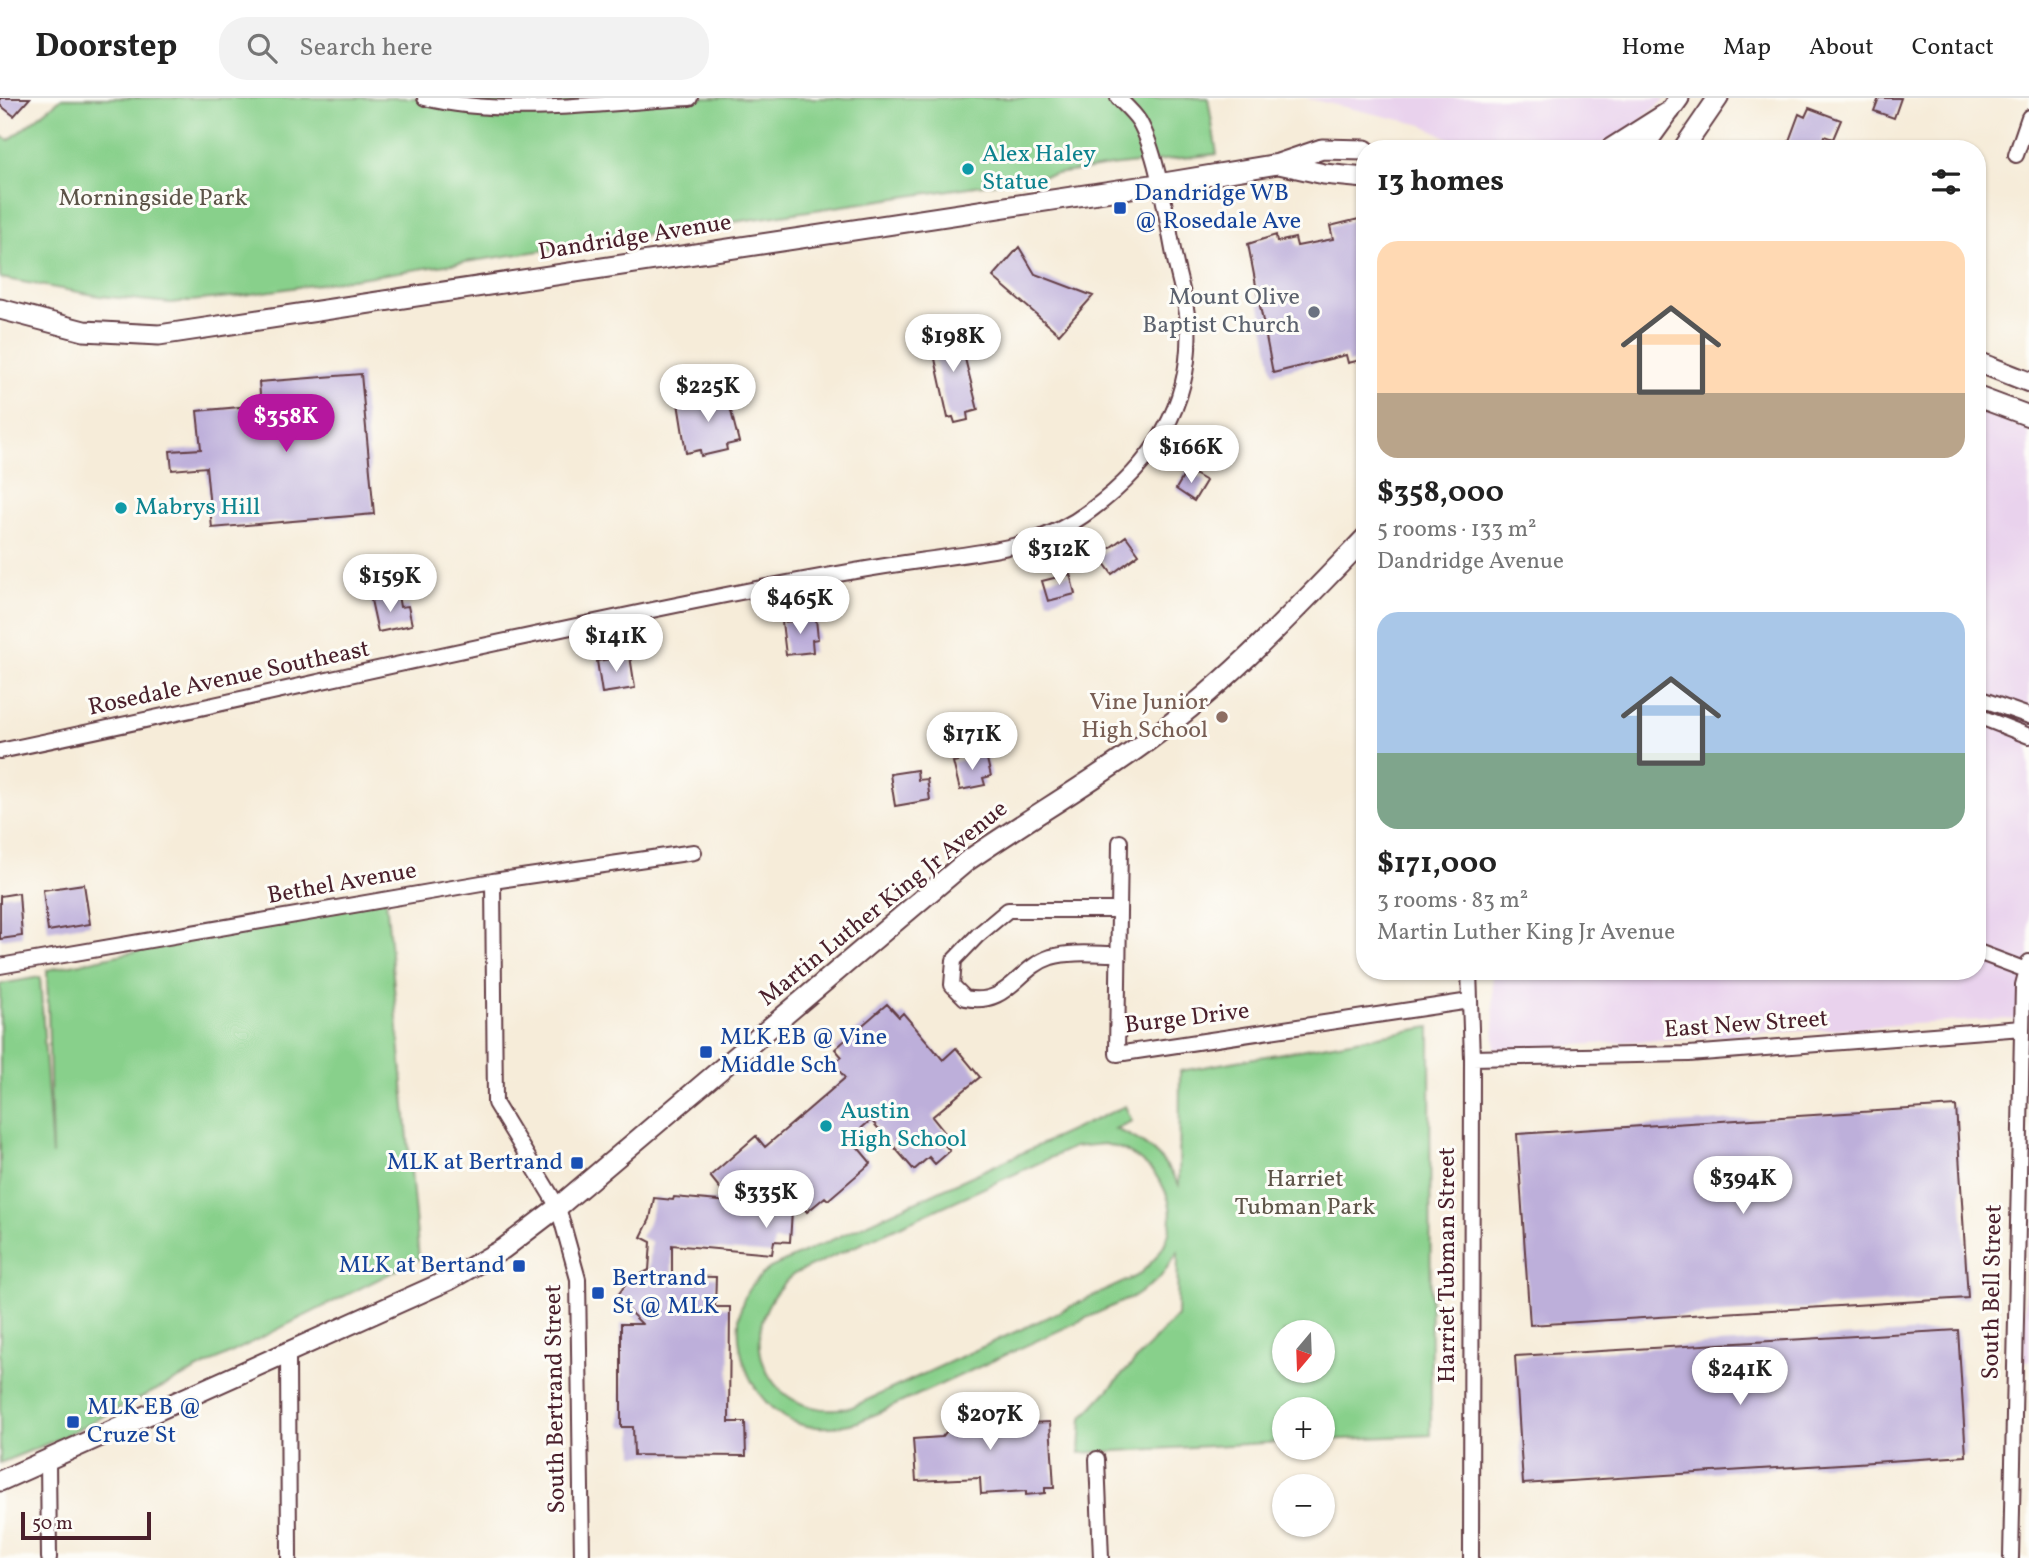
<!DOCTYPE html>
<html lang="en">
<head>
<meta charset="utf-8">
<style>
	:root { --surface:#fff; --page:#f2f2f2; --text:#222; --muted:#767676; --line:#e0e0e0; --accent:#b5179e }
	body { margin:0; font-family:Vollkorn,serif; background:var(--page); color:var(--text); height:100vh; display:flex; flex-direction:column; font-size:26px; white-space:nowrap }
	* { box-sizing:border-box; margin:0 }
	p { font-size:23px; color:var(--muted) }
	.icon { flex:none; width:38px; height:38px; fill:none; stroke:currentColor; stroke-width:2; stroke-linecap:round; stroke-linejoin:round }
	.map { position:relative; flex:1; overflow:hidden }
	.drawer { position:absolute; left:1356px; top:42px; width:630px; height:840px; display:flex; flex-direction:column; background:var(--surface); border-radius:28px; box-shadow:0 2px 5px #0004 }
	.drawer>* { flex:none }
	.needle { width:46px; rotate:199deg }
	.fabs { position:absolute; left:1272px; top:1222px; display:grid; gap:14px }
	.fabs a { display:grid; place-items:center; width:63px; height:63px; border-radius:50%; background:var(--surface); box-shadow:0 2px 5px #0004; font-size:35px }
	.scale { position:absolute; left:21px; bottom:18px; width:130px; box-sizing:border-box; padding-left:7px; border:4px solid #4a1f2b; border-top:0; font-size:19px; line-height:24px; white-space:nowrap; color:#4a1f2b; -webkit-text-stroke:5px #fdfcf7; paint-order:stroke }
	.price { position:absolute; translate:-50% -60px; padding:0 16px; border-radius:24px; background:#fff; color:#222; font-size:23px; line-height:46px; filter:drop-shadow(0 2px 4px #0008) }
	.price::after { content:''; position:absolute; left:50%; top:42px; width:21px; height:16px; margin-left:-10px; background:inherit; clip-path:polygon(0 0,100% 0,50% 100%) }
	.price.selected { background:var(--accent); color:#fff }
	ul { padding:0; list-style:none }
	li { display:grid; align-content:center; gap:14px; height:371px; padding:0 21px }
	li span { display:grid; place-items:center; height:217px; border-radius:21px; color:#555 }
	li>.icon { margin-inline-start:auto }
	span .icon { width:126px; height:126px; fill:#fffc; stroke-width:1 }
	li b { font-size:30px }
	h2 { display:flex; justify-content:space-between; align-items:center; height:84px; padding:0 21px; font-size:30px }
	header { display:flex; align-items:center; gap:42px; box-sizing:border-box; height:98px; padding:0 35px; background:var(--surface); border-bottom:2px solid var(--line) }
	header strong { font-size:33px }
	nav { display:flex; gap:38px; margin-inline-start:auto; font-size:24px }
	.search { width:490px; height:63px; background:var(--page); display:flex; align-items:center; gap:18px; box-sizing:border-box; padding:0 24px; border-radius:28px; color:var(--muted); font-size:26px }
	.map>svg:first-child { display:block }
	.built { fill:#e9d2ed }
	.green { fill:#88d08b; stroke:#69785b; stroke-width:2; fill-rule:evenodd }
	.building { fill:#bdafda }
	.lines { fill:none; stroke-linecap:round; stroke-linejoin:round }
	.street-casing { stroke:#643e45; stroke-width:18 }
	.secondary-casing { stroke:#643e45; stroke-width:23 }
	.street { stroke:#fff; stroke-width:14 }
	.secondary { stroke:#fff; stroke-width:19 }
	.culture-dot { fill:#0f9aa8; stroke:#fdfcf7; stroke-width:2.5 }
	.transit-dot { fill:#1a4fb4; stroke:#fdfcf7; stroke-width:2.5 }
	.worship-dot { fill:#6b7280; stroke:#fdfcf7; stroke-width:2.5 }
	.education-dot { fill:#8d6e63; stroke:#fdfcf7; stroke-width:2.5 }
	.labels { text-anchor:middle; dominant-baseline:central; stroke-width:6; stroke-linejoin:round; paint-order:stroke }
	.culture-label { font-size:24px; fill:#0d838f; stroke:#fdfcf7; text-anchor:start }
	.transit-label { font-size:24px; fill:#164399; stroke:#fdfcf7; text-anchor:start }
	.park-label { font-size:24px; fill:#5d5448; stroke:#fdfcf7 }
	.street-label { font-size:24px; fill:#4a1f2b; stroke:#fdfcf7 }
	.worship-label { font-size:24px; fill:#5b616d; stroke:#fdfcf7; text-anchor:end }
	.education-label { font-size:24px; fill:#785e54; stroke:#fdfcf7; text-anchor:end }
</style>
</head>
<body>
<header>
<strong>Doorstep</strong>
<div class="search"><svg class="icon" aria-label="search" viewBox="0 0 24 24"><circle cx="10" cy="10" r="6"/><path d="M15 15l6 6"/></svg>Search here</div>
<nav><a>Home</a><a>Map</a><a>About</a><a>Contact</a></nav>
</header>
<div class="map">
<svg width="2029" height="1460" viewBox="0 0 2029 1460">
	<rect width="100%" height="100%" fill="#fdfcf7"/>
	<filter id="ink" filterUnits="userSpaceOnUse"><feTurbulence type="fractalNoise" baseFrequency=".0143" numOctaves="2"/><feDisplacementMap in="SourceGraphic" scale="14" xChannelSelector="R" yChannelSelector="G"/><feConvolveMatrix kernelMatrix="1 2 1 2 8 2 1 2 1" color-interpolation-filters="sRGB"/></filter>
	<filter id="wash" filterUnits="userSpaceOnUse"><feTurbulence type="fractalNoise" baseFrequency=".00686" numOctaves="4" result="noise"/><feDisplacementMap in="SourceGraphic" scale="28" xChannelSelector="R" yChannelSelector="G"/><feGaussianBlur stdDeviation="1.57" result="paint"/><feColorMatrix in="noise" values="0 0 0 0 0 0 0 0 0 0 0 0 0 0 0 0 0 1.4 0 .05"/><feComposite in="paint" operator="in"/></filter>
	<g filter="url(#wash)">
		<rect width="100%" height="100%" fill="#f6ecd9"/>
		<path class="built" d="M1305 0H1666L1630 32 1590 51H1469L1423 27Z
			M1978 313 2029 332V922L1994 921 1495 952 1492 873H1978Z
			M2029 1090V1264H2023Z"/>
		<path class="green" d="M62 0H1208L1217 56 1110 68 231 199 170 205 100 198 0 180V38L9 42Z
			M386 801 419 1161 54 1343 0 1365V886L40 879 52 1057 47 872Z
			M1430 929 1431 1337 1323 1342V1311H1284V1344L1080 1355 1082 1320 1177 1218 1178 1154 1159 1181 1135 1198 858 1324C839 1329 818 1332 799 1326 750 1311 724 1237 747 1194 753 1184 761 1177 770 1170L1125 1008 1132 1023 1115 1031C1145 1043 1163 1058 1179 1087L1180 973ZM1104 1046C1143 1053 1180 1092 1169 1134 1164 1153 1151 1166 1137 1178L852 1309C766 1327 726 1231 794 1176L1074 1049ZM1284 1234H1323V1272H1284Z"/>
		<g id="blocks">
			<path class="building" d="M0 0H30L14 18 0 7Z
				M1879 0H1901L1894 20 1874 13Z
				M1809 10 1841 22 1833 41 1824 38 1819 51H1786L1799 16 1805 19Z
				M1359 121 1365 146V261L1348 265 1346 257 1273 275 1248 146 1276 137 1277 144 1295 140 1297 148 1333 141 1330 128Z
				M1019 149 1035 176 1093 198 1059 236 993 179Z
				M947 230 949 240 959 237 978 312 967 315 968 322 955 325 953 319 948 320 934 256 931 257 925 235Z
				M361 276 374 416 212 430 206 369 172 372 170 353 201 351 197 313 261 307 259 284Z
				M726 294 739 344 726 347 727 352 701 358 700 352 686 355 678 305Z
				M1187 372 1206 383 1194 403 1176 391Z
				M1126 438 1139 456 1112 476 1099 458Z
				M1070 476 1075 496 1048 503 1042 483Z
				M398 497 400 509 408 508 412 527 378 534 371 502Z
				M816 521 818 541 812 542 813 554 786 557 782 524Z
				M630 558 635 590 602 595 597 563Z
				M986 657 991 678 983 680 985 687 960 692 953 664Z
				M917 672 918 682 927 681 930 702 895 708 890 676Z
				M84 786 90 826 48 833 43 792Z
				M19 795 22 838 0 841V798Z
				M887 906 899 919 903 915 943 962 956 950 980 979 932 1019 950 1041 944 1046 950 1053 935 1066 929 1059 914 1072 871 1022 850 1040 871 1065 828 1102 825 1099 807 1114 793 1097 790 1144 774 1143 772 1156 672 1147V1178L716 1179 715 1209H730L729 1324H745L746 1358 634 1357 633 1329H621V1226H642L616 1200 628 1183 649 1172 651 1144 641 1139 650 1121 654 1100 673 1102 674 1099 731 1104 710 1078 756 1038 765 1049 845 980 834 966 842 959 835 951Z
				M1956 1008 1968 1200 1530 1227 1517 1036Z
				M1958 1232 1966 1358 1523 1386 1515 1258Z
				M1027 1308 1029 1325 1050 1324 1054 1390H1045V1395L1026 1397V1393L981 1396 980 1380 916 1383 913 1341 942 1339 951 1328 950 1317Z"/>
		</g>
	</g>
	<g filter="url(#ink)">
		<use href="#blocks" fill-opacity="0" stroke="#643e45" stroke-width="2"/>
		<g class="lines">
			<defs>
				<path id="street" d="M425 0C505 20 607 4 690 0
					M2016 57 2029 19
					M1978 600 2029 618
					M1978 618 2029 638
					M0 653C249 601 497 542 746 493 803 482 861 471 919 463 982 453 1037 453 1091 412 1155 365 1193 304 1188 224 1186 203 1179 182 1175 162 1167 123 1158 56 1139 23 1134 15 1125 7 1118 0
					M1120 744 1117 956 1470 903
					M493 783 495 1005 558 1109 578 1181 582 1460
					M1978 854 2026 872
					M1118 856C1097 856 1072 853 1051 859 1017 870 1008 909 965 900L952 887 954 862 978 837 1008 812H1119
					M0 868 493 783 694 754
					M1469 873 1472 960 1471 1460
					M1472 960 1689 956 2022 930
					M288 1256 289 1460
					M1097 1361 1101 1460
					M48 1362 49 1460
					M2011 1460 2023 887 2029 864"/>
				<path id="secondary" d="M1610 51 1670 13
					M1642 51 1679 0
					M1683 51 1718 0
					M1279 66 1324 76 1365 80
					M0 211 84 233 159 237 1158 86 1278 66 1322 51 1365 52
					M1978 264 2029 284
					M1978 299 2029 318
					M0 1383 449 1182 503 1151 558 1109 967 763C1022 725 1080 691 1135 652 1221 592 1293 515 1365 440"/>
			</defs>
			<use href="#street" class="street-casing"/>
			<use href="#secondary" class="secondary-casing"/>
			<use href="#street" class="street"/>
			<use href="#secondary" class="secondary"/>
		</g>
	</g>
	<g class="culture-dot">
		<circle cx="968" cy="71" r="7"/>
		<circle cx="121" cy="410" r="7"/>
		<circle cx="826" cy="1028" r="7"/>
	</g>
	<g class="transit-dot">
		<rect x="1113" y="103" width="14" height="14" rx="3.5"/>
		<rect x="699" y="947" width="14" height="14" rx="3.5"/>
		<rect x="570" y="1058" width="14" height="14" rx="3.5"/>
		<rect x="512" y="1161" width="14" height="14" rx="3.5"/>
		<rect x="591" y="1188" width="14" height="14" rx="3.5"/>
		<rect x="66" y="1317" width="14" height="14" rx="3.5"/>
	</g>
	<circle class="worship-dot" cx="1314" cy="214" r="7"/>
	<circle class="education-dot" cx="1222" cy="619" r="7"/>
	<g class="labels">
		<g class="culture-label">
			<text x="982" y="57">Alex Haley<tspan x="982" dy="28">Statue</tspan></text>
			<text x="135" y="410">Mabrys Hill</text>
			<text x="840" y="1014">Austin<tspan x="840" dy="28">High School</tspan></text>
		</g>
		<g class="transit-label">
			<text x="1134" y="96">Dandridge WB<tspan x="1134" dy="28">@ Rosedale Ave</tspan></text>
			<text x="720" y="940">MLK EB @ Vine<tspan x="720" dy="28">Middle Sch</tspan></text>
			<text x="563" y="1065" text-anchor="end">MLK at Bertrand</text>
			<text x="505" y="1168" text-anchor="end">MLK at Bertand</text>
			<text x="612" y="1181">Bertrand<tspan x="612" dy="28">St @ MLK</tspan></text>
			<text x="87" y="1310">MLK EB @<tspan x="87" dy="28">Cruze St</tspan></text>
		</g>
		<g class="park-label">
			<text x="153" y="101">Morningside Park</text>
			<text x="1305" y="1082">Harriet<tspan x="1305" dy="28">Tubman Park</tspan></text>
		</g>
		<g class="street-label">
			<text transform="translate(635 140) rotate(-9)">Dandridge Avenue</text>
			<text transform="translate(229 581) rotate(-12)">Rosedale Avenue Southeast</text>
			<text transform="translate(342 786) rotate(-10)">Bethel Avenue</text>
			<text transform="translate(884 806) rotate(-39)">Martin Luther King Jr Avenue</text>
			<text transform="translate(1187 921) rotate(-7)">Burge Drive</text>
			<text transform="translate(1746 927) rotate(-4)">East New Street</text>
			<text transform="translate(1448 1167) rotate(-90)">Harriet Tubman Street</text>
			<text transform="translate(1993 1194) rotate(-89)">South Bell Street</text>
			<text transform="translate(556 1301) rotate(-91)">South Bertrand Street</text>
		</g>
		<g class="worship-label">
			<text x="1300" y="200">Mount Olive<tspan x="1300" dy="28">Baptist Church</tspan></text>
		</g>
		<g class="education-label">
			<text x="1208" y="605">Vine Junior<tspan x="1208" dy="28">High School</tspan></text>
		</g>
	</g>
</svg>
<div class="fabs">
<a><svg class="needle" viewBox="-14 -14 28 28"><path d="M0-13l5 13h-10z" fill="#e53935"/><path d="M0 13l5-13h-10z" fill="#767676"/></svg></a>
<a>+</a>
<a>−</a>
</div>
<div class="scale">50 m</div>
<b class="price" style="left:953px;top:276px">$198K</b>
<b class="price" style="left:708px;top:326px">$225K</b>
<b class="price selected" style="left:286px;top:356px">$358K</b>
<b class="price" style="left:1191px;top:387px">$166K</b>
<b class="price" style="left:1059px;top:489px">$312K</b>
<b class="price" style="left:390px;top:516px">$159K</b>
<b class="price" style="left:800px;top:538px">$465K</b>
<b class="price" style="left:616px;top:576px">$141K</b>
<b class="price" style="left:972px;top:674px">$171K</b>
<b class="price" style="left:1743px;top:1118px">$394K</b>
<b class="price" style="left:766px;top:1132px">$335K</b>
<b class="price" style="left:1740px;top:1309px">$241K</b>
<b class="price" style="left:990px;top:1354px">$207K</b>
<section class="drawer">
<h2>13 homes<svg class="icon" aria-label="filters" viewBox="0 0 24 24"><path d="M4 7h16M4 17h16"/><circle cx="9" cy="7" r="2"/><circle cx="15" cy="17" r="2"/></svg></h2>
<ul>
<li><span style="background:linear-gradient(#ffd9b3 70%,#b9a48a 0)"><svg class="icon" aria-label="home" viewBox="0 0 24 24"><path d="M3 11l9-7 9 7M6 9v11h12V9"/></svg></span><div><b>$358,000</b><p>5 rooms · 133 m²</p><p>Dandridge Avenue</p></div></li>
<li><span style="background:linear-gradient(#a9c7e8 65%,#7fa58c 0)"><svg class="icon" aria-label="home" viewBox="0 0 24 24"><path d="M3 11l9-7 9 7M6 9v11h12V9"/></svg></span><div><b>$171,000</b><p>3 rooms · 83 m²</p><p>Martin Luther King Jr Avenue</p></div></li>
</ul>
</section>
</div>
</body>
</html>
